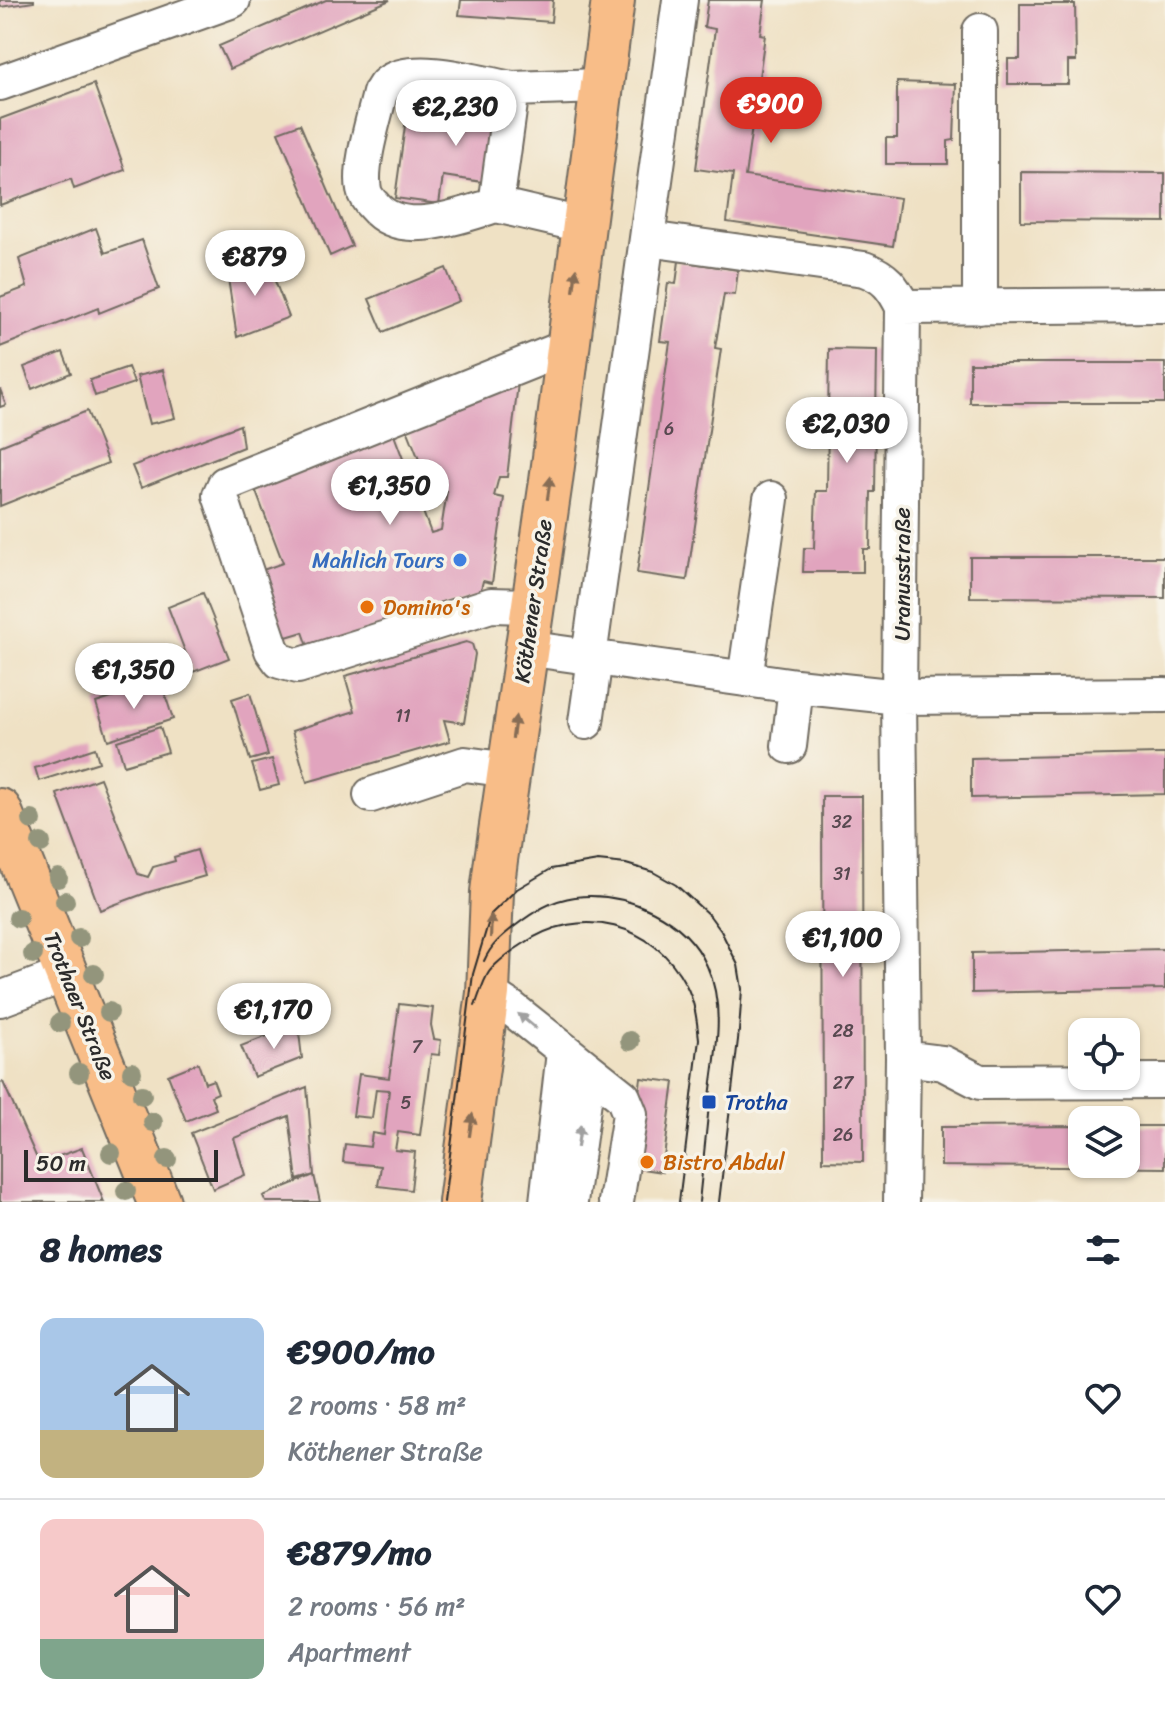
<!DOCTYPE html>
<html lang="en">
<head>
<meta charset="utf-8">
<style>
	:root { --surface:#fff; --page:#f6f6f7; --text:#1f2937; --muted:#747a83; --line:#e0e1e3; --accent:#d93025 }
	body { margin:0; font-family:Sriracha,sans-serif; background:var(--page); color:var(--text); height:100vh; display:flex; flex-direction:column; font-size:30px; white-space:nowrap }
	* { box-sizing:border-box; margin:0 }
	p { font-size:26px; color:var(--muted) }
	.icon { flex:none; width:44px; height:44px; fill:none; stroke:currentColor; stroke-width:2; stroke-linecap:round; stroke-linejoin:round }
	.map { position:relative; height:1202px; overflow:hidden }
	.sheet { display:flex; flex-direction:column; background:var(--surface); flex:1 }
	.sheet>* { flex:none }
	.tools { position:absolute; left:1068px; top:1018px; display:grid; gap:16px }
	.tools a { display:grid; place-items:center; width:72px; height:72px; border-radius:16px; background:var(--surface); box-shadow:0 2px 6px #0004; font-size:40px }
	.scale { position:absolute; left:24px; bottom:20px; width:194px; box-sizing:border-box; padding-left:8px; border:4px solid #2b2b2b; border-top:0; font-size:22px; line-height:28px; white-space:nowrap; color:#2b2b2b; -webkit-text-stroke:6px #f7f3e8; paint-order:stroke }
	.price { position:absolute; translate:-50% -68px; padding:0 18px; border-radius:28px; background:#fff; color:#222; font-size:26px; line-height:52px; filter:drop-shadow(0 2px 4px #0008) }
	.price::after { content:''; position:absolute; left:50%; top:48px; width:24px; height:18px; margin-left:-12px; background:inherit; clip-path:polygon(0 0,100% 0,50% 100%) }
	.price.selected { background:var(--accent); color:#fff }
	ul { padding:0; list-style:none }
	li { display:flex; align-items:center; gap:24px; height:200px; padding:0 40px }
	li+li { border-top:2px solid var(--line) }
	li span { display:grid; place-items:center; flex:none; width:224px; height:160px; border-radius:16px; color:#555 }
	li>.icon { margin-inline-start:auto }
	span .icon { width:96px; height:96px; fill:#fffc; stroke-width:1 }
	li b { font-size:34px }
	h2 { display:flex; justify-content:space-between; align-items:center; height:96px; padding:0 40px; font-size:34px }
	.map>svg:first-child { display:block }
	.building { fill:#e1a4be }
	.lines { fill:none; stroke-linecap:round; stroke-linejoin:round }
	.minor-casing { stroke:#706b61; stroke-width:38 }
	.major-casing { stroke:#706b61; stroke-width:46 }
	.minor { stroke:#fff; stroke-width:34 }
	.major { stroke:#f8bd88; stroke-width:42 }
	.tram { stroke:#2b2b2b; stroke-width:2 }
	.tree { fill:#93957c }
	.oneway { fill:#876d55 }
	.oneway2 { fill:#a0a0a0 }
	.shop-dot { fill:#3f7fe0; stroke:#f7f3e8; stroke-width:3 }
	.food-dot { fill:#e8710a; stroke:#f7f3e8; stroke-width:3 }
	.transit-dot { fill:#1a4fb4; stroke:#f7f3e8; stroke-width:3 }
	.labels { text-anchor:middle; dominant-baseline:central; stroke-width:7; stroke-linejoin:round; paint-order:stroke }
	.number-label { font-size:18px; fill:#584950 }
	.shop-label { font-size:22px; fill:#366cbe; stroke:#f7f3e8; text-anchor:end }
	.street-label { font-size:22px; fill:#2b2b2b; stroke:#f7f3e8 }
	.food-label { font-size:22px; fill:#c56008; stroke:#f7f3e8; text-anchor:start }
	.transit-label { font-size:22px; fill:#164399; stroke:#f7f3e8; text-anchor:start }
</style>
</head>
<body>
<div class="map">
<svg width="1165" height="1202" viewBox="0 0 1165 1202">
	<rect width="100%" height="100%" fill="#f7f3e8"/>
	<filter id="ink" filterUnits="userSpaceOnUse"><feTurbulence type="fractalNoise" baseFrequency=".0125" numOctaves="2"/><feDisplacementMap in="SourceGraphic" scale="16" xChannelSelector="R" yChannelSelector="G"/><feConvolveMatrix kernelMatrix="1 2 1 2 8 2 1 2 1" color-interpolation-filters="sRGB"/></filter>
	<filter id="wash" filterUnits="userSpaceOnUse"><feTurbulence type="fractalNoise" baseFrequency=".006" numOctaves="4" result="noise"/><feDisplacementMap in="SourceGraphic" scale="32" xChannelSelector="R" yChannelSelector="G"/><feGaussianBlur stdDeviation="1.8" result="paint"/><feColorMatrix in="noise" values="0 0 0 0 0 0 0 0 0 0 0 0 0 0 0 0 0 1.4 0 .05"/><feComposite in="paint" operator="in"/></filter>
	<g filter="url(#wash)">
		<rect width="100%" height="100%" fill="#efe1c4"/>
		<g id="blocks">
			<path class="building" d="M0 0H34V2L0 7Z
				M326 0H390L230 69 219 46Z
				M461 0H553L551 22 459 15Z
				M708 0H765L760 34 765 35 745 176 900 198 893 246 727 222 733 174 696 169 715 29 704 27Z
				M1020 4H1075L1076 61H1068V84H1008V59H1020Z
				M897 82 956 84 954 140 948 141V164H886V138H897Z
				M94 84 125 170 74 189 71 179 0 205V119Z
				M409 97 524 116 515 187 443 176 439 204 395 198Z
				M300 124 352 246 330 256 278 132Z
				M1021 172 1165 173V222L1021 221Z
				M96 228 105 253 142 240 159 289 99 313 98 308 0 347V297L27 287 19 259Z
				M266 258 289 317 237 337 227 272Z
				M679 261 738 270 735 295 724 294 715 348 721 349 687 580 637 573 670 342 660 341 668 283 676 284Z
				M446 268 459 301 383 332 369 299Z
				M829 349 877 350 875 492H871L870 549H863V572H803L804 548H814L816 491H827Z
				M63 352 71 373 32 389 24 367Z
				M970 363H1165V403H970Z
				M128 367 134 383 95 396 90 380Z
				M163 370 175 418 149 424 137 376Z
				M518 383 507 477H499L494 496 504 498 492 583 483 581 479 597 309 649 303 632 283 638 263 570 283 563 255 489 394 435 431 533 441 530 447 491 431 490 407 429Z
				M0 389 6 405 0 407Z
				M87 411 108 463 0 506V446Z
				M240 425 243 447 141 488 132 466Z
				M970 557H1165V598L970 597Z
				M203 593 229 658 193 672 168 607Z
				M466 642 472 644 475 654 464 723 444 720 450 741 307 782 292 731 355 711 345 676Z
				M161 682 173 719 108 740 96 703Z
				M250 693 268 755 250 760 232 699Z
				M160 727 168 752 124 765 117 741Z
				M95 748 99 762 39 781 35 768Z
				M1160 754H1165V794L971 798V758Z
				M272 759 279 785 260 790 252 764Z
				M100 778 138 874 148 877 153 867 175 861 174 857 197 850 205 876 146 893 100 910 57 794Z
				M822 796H862L863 1162 823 1161Z
				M1165 949V989L972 993V953Z
				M399 1004 433 1008 431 1025 434 1039 441 1040 439 1055 431 1054 420 1135 398 1132 395 1150 415 1152 411 1190 378 1186 381 1166 343 1162 345 1144 370 1147 372 1133 384 1135 389 1090 376 1089 372 1118 353 1116 359 1074 389 1078Z
				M298 1024 302 1058 254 1077 241 1046Z
				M198 1063 205 1083 213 1080 218 1093 211 1096 216 1109 186 1121 168 1075Z
				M641 1078 674 1082 662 1172 629 1167Z
				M3 1082 39 1163 82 1148 104 1202H0V1083Z
				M307 1087 314 1175 320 1202H266L263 1196 314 1175 297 1180 289 1116 234 1138 245 1175 213 1189 191 1133Z
				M1082 1126V1164H1126V1126H1165V1168L941 1166V1127Z"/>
		</g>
	</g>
	<g filter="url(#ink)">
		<use href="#blocks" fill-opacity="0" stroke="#706b61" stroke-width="2"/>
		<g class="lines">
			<defs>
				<path id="minor" d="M0 83 233 0
					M496 205C462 215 402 240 374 206 370 202 365 196 364 190 359 165 374 119 380 93 383 90 384 85 388 83 413 63 483 84 512 89
					M582 225 496 205 512 89 601 86
					M648 239 864 269C886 277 893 287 903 307L899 697 903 1058 901 1202
					M903 307 1165 305
					M980 307V31
					M532 606 491 605 298 666 280 661 272 650 220 495 225 484 567 347
					M525 648 796 686 899 697 1165 695
					M589 657 680 0
					M745 679 771 499
					M586 722 595 658
					M789 746 796 686
					M371 795 465 764 509 770
					M488 993 511 1008 623 1097 630 1114 616 1202
					M0 999 67 974
					M903 1058 943 1063 980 1082 1165 1081
					M547 1202 564 1052
					M570 1202 588 1071"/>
				<path id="major" d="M0 810 159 1202
					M460 1202 488 993 492 892 496 860 551 481 613 0"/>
			</defs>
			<use href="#minor" class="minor-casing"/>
			<use href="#major" class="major-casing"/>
			<use href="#minor" class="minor"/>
			<use href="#major" class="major"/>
			<path class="tram" d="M484 961C491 945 501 937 515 926 533 912 552 900 575 897 626 891 686 918 707 966 727 1009 714 1060 709 1105 706 1137 702 1170 699 1202
				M475 1006C479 996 483 981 489 972 497 961 512 951 523 944 581 904 654 923 686 985 695 1002 697 1021 699 1039L679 1202
				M444 1202 473 974 491 914 517 889 551 869 598 861 626 864 653 872 676 885 710 916 721 931 738 965 742 989 739 1031 719 1202"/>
		</g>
		<g class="tree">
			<circle cx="32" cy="820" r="10"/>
			<circle cx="41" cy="843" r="10"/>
			<circle cx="58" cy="878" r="10"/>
			<circle cx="65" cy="901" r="10"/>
			<circle cx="18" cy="918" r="10"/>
			<circle cx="79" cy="938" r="10"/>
			<circle cx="33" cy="954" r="10"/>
			<circle cx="94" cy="974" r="10"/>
			<circle cx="109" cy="1012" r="10"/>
			<circle cx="60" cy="1023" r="10"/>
			<circle cx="630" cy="1041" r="10"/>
			<circle cx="132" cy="1072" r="10"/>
			<circle cx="79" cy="1073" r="10"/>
			<circle cx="142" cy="1095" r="10"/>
			<circle cx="153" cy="1122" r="10"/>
			<circle cx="111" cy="1153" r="10"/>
			<circle cx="167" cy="1159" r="10"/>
			<circle cx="126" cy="1191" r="10"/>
		</g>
		<defs><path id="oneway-solid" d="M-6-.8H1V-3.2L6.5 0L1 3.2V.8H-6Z" transform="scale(2)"/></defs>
		<g class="oneway">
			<use href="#oneway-solid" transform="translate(575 280) rotate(-83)"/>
			<use href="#oneway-solid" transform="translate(549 488) rotate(-82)"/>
			<use href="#oneway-solid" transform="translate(514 727) rotate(-82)"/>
			<use href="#oneway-solid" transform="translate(491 926) rotate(-88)"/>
			<use href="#oneway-solid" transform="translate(471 1125) rotate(-82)"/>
		</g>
		<g class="oneway2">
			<use href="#oneway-solid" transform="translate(527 1021) rotate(-140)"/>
			<use href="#oneway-solid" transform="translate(579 1136) rotate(-82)"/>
		</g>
	</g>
	<circle class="shop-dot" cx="460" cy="560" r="8"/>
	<g class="food-dot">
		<circle cx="367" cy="607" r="8"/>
		<circle cx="647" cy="1162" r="8"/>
	</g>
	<rect class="transit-dot" x="701" y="1094" width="16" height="16" rx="4"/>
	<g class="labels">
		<g class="number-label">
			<text x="669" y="429">6</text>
			<text x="403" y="716">11</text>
			<text x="842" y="822">32</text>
			<text x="842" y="874">31</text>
			<text x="843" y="1031">28</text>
			<text x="417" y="1047">7</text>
			<text x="843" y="1083">27</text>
			<text x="406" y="1103">5</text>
			<text x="843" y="1135">26</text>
		</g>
		<g class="shop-label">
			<text x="444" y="560">Mahlich Tours</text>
		</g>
		<g class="street-label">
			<text transform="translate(902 574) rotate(-90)">Uranusstraße</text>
			<text transform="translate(533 601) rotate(-82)">Köthener Straße</text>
			<text transform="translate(80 1006) rotate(68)">Trothaer Straße</text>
		</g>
		<g class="food-label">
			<text x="383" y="607">Domino's</text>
			<text x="663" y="1162">Bistro Abdul</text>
		</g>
		<g class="transit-label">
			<text x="725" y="1102">Trotha</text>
		</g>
	</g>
</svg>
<div class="tools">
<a><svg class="icon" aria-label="locate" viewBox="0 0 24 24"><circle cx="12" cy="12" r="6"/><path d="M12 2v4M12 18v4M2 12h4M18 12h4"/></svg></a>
<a><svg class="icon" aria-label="layers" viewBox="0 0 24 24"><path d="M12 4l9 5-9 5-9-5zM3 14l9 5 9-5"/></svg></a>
</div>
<div class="scale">50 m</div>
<b class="price selected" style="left:771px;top:145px">€900</b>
<b class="price" style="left:456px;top:148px">€2,230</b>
<b class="price" style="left:255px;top:298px">€879</b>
<b class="price" style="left:847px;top:465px">€2,030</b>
<b class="price" style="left:390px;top:527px">€1,350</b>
<b class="price" style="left:134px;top:711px">€1,350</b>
<b class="price" style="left:843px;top:979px">€1,100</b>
<b class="price" style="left:274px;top:1051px">€1,170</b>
</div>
<section class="sheet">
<h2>8 homes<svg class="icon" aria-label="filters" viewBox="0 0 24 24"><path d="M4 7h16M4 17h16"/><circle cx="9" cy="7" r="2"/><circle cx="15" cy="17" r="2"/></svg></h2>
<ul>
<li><span style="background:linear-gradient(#a9c7e8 70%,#c2b280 0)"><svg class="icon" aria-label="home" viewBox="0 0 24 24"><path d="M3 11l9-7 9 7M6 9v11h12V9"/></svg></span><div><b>€900/mo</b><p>2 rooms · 58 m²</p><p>Köthener Straße</p></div><svg class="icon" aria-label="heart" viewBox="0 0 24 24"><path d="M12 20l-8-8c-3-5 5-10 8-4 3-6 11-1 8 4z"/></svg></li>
<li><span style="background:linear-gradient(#f6c9c9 75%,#7fa58c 0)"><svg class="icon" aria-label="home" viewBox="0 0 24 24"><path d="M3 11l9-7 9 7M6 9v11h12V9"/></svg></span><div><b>€879/mo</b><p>2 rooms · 56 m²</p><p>Apartment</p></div><svg class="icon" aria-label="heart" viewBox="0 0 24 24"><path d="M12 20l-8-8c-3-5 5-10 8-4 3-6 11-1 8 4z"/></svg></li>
</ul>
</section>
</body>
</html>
